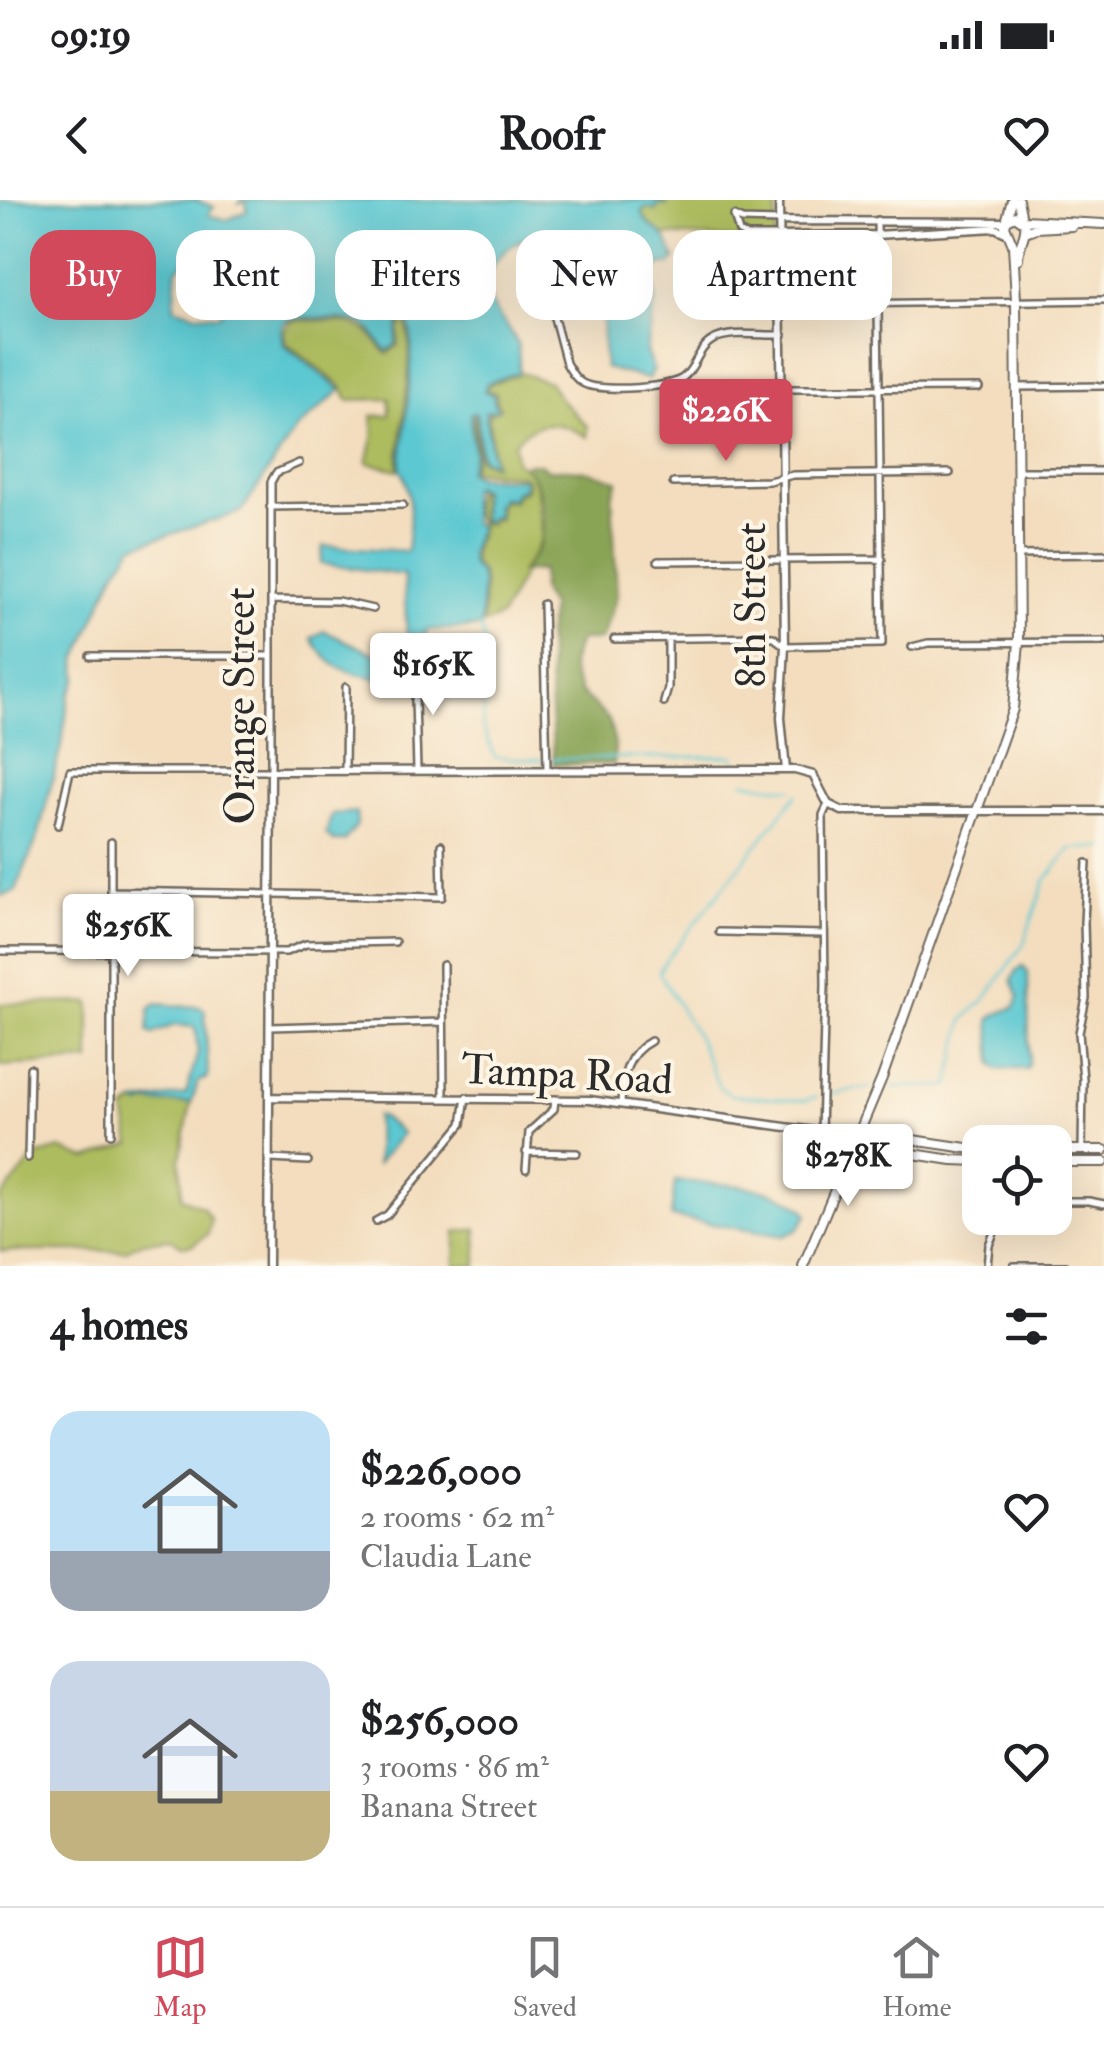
<!DOCTYPE html>
<html lang="en">
<head>
<meta charset="utf-8">
<style>
	:root { --surface:#fff; --page:#f6f6f6; --text:#202124; --muted:#757577; --line:#e0e0e0; --accent:#d1495b }
	body { margin:0; font-family:"IM FELL Double Pica",serif; background:var(--page); color:var(--text); height:100vh; display:flex; flex-direction:column; font-size:38px; white-space:nowrap }
	* { box-sizing:border-box; margin:0 }
	p { font-size:32px; color:var(--muted) }
	.icon { flex:none; width:55px; height:55px; fill:none; stroke:currentColor; stroke-width:2; stroke-linecap:round; stroke-linejoin:round }
	.map { position:relative; height:1066px; overflow:hidden }
	.panel { display:flex; flex-direction:column; background:var(--surface); flex:1 }
	.panel>* { flex:none }
	.hud { position:absolute; left:30px; top:30px; width:1045px; height:90px; display:flex; gap:20px }
	.controls { position:absolute; left:962px; top:925px; display:grid; gap:20px }
	.controls a { display:grid; place-items:center; width:110px; height:110px; border-radius:20px; background:var(--surface); box-shadow:0 10px 40px #0002; font-size:50px }
	.price { position:absolute; translate:-50% -85px; padding:0 22px; border-radius:10px; background:#fff; color:#222; font-size:32px; line-height:65px; filter:drop-shadow(0 2px 5px #0008) }
	.price::after { content:''; position:absolute; left:50%; top:60px; width:30px; height:22px; margin-left:-15px; background:inherit; clip-path:polygon(0 0,100% 0,50% 100%) }
	.price.active { background:var(--accent); color:#fff }
	ul { padding:0; list-style:none }
	li { display:flex; align-items:center; gap:30px; height:250px; padding:0 50px }
	li span { display:grid; place-items:center; flex:none; width:280px; height:200px; border-radius:30px; color:#555 }
	li>.icon { margin-inline-start:auto }
	span .icon { width:120px; height:120px; fill:#fffc; stroke-width:1 }
	li b { font-size:42px }
	h2 { display:flex; justify-content:space-between; align-items:center; height:120px; padding:0 50px; font-size:42px }
	.pill { padding:0 35px; border-radius:30px; background:var(--surface); box-shadow:0 10px 40px #0002; font-size:35px; line-height:90px }
	.pill.active { background:var(--accent); color:#fff }
	.status { display:flex; justify-content:space-between; align-items:center; height:70px; padding:0 50px; background:var(--surface); direction:ltr }
	.status svg { height:28px; fill:currentColor }
	header { display:flex; justify-content:space-between; align-items:center; height:130px; padding:0 50px; background:var(--surface); font-size:45px; font-weight:800 }
	.dock { display:flex; justify-content:space-around; align-items:center; height:140px; border-top:2px solid var(--line); background:var(--surface); font-size:28px; color:var(--muted) }
	.dock a { display:grid; justify-items:center; gap:5px }
	.dock .active { color:var(--accent) }
	.map>svg:first-child { display:block }
	.green { fill:#adbc5f; stroke:#6c7445; stroke-width:2.5 }
	.forest { fill:#8aa456; stroke:#5a6840; stroke-width:2.5 }
	.water { fill:#5bc8d1; stroke:#437a7e; stroke-width:2.5; fill-rule:evenodd }
	.lines { fill:none; stroke-linecap:round; stroke-linejoin:round }
	.stream { stroke:#5bc8d1; stroke-width:2.5 }
	.minor-casing { stroke:#71695e; stroke-width:10 }
	.tertiary-casing { stroke:#71695e; stroke-width:11 }
	.secondary-casing { stroke:#71695e; stroke-width:12 }
	.minor { stroke:#fff; stroke-width:5 }
	.tertiary { stroke:#fff; stroke-width:6 }
	.secondary { stroke:#fff; stroke-width:8 }
	.labels { text-anchor:middle; dominant-baseline:central; stroke-width:8; stroke-linejoin:round; paint-order:stroke }
	.street-label { font-size:42px; fill:#2b2b2b; stroke:#fcf5e5 }
</style>
</head>
<body>
<div class="status"><b>09:19</b><svg viewBox="0 0 49 12"><path d="M0 12V9h3v3zM5 12V6h3v6zM10 12V3h3v9zM15 12V0h3v12zM26 1h20v11H26zM47 4h2v5h-2z"/></svg></div>
<header><svg class="icon" aria-label="back" viewBox="0 0 24 24"><path d="M15 5l-7 7 7 7"/></svg>Roofr<svg class="icon" aria-label="heart" viewBox="0 0 24 24"><path d="M12 20l-8-8c-3-5 5-10 8-4 3-6 11-1 8 4z"/></svg></header>
<div class="map">
<svg width="1104" height="1066" viewBox="0 0 1104 1066">
	<rect width="100%" height="100%" fill="#fcf5e5"/>
	<filter id="ink" filterUnits="userSpaceOnUse"><feTurbulence type="fractalNoise" baseFrequency=".01" numOctaves="2"/><feDisplacementMap in="SourceGraphic" scale="20" xChannelSelector="R" yChannelSelector="G"/><feConvolveMatrix kernelMatrix="1 2 1 2 8 2 1 2 1" color-interpolation-filters="sRGB"/></filter>
	<filter id="wash" filterUnits="userSpaceOnUse"><feTurbulence type="fractalNoise" baseFrequency=".0048" numOctaves="4" result="noise"/><feDisplacementMap in="SourceGraphic" scale="40" xChannelSelector="R" yChannelSelector="G"/><feGaussianBlur stdDeviation="2.25" result="paint"/><feColorMatrix in="noise" values="0 0 0 0 0 0 0 0 0 0 0 0 0 0 0 0 0 1.4 0 .05"/><feComposite in="paint" operator="in"/></filter>
	<g filter="url(#wash)">
		<rect width="100%" height="100%" fill="#f3ddbe"/>
		<path class="green" d="M659 0H777L775 42 663 35 650 27 642 12 646 7 664 3Z
			M405 120C418 143 399 237 398 270L367 263 374 234 372 216 390 215V199L348 200 342 187 286 143 283 131 291 121C309 120 352 120 366 130 377 138 378 148 388 154L398 145 399 129Z
			M521 173 549 182 559 198 588 227 587 237C560 221 537 217 514 243L516 262 530 271 537 289 542 338 501 416 483 425 484 385 481 373 473 363V353L481 327C473 317 471 302 476 289L479 290 480 322 489 324 492 320 499 319 498 306 503 300 513 301 517 294 526 290 527 279 524 276 471 271 476 254 472 216 475 215 479 259 494 265 488 214 500 209 496 202V193L487 190 488 185Z
			M90 802V861L0 866V804Z
			M171 902 191 903 180 959 182 998 203 1007 211 1020 208 1034 192 1045 182 1046 171 1039 142 1042 125 1051H0V999L35 956 60 949 87 959 131 944 125 910 135 903 141 906 145 903Z
			M477 1029V1066H455L456 1032Z"/>
		<path class="forest" d="M528 263 540 264 548 270C573 267 593 271 618 281L612 296 617 396 601 440H579L571 464 573 476 580 492 609 520 615 545 614 564H554L547 434 551 408 541 390 542 370 521 372C528 363 536 354 540 344 547 323 542 279 523 266Z"/>
		<path class="water" d="M0 0H196L214 7 208 15 227 20 247 11 246 1 239 3 241 0H659L666 5H656V10L646 7 642 12C647 27 655 26 664 36 669 42 672 53 675 59L669 65 661 64 651 76 656 99 646 152 653 169 648 179 605 168C603 147 602 128 603 107 604 98 609 85 607 76 602 54 574 29 551 30 526 31 491 55 488 80 485 108 507 121 516 141 520 150 519 162 519 172L487 183 484 191 494 195V204L498 209 485 212 493 263 481 258 477 214 473 212 470 215 474 254 468 272 477 277 524 279V288L515 292 512 299 502 297 496 305 497 317H490L488 321H482L481 289 474 286 470 295 473 323 479 327 470 353 471 364 480 374 482 385 481 427 426 430C425 443 427 467 416 476 404 487 352 474 338 467 328 461 317 449 312 438L324 431 386 459 408 458 404 375 321 364 323 346 407 351C410 324 414 292 400 268 403 240 420 134 406 117L400 120 396 144 388 151C376 144 375 128 360 123 348 120 295 114 286 121 279 127 282 136 283 144L341 190 296 229 241 312 133 346 113 376 77 460 78 478 69 496 62 542 38 636 15 692 0 696ZM189 58 224 79 221 115 196 114 174 107 177 69Z
			M356 612 357 625 344 641H333L326 634 332 614Z
			M1023 766 1028 772 1029 865 1026 869H998L993 865 990 820 995 815 1015 807 1019 797 1012 780 1017 770Z
			M155 804 200 807 205 810 208 873 207 878 198 882 191 903H145L141 906 135 903 186 894 198 852 195 827 174 825 153 834 148 832 150 809Z
			M376 916H380L402 933 377 964Z
			M675 981C714 984 781 982 808 1014L797 1030 783 1036 671 1017Z"/>
		<g class="lines">
			<path class="stream" d="M480 427 487 449 488 479 482 526 495 557 542 560
				M552 559 732 556 738 565
				M743 582 791 589
				M797 594 666 760 659 772 699 840 719 887 730 895 804 901 816 897
				M893 887 949 886 964 819 986 798 1023 745 1045 681 1070 649 1104 647
				M830 894 870 887"/>
		</g>
	</g>
	<g filter="url(#ink)">
		<g class="lines">
			<defs>
				<path id="minor" d="M734 16 739 32 747 36H779
					M734 16 742 20 779 21
					M540 65 566 163C571 172 577 182 587 185 604 191 673 189 685 176 696 166 699 147 713 140 730 130 763 136 783 135
					M700 71H780
					M782 105 1104 100
					M1016 187 1104 186
					M783 189 979 188
					M1017 271H1104
					M673 283 769 281 793 275 950 273
					M270 307 403 305
					M1017 355 1104 354
					M658 361 882 359
					M271 400 338 401 373 409
					M543 404 547 569
					M614 439 773 437 785 446 882 444 877 20
					M912 447 928 443 1104 442
					M90 456H270
					M664 502 668 488V439
					M345 570 346 487
					M417 570 415 499 427 463
					M58 625 70 571H271V282L276 273 299 263
					M111 642V934
					M111 691 442 697 441 645
					M719 732 823 734
					M0 751 286 752 306 744 395 742
					M443 765 444 897
					M270 827 441 822
					M621 902C623 876 626 854 651 841
					M821 933 825 785 823 615 828 604
					M1082 950 1083 879 1079 833 1086 798 1084 722 1087 663
					M526 952 577 953
					M28 958 30 868
					M271 959 308 961
					M526 969 529 932 554 909 555 899
					M1055 1001H1089L1104 1004
					M376 1021 387 1015 462 924 466 897
					M987 1066 989 1045 1000 1018
					M1014 1066H1066"/>
				<path id="tertiary" d="M779 0 785 446 781 518 786 570
					M779 21 1006 22
					M779 36 876 35 995 28 1006 33
					M269 897 589 900 858 937
					M268 1066 271 571 795 570 813 575 828 604 842 611H1104"/>
				<path id="secondary" d="M1018 0 1022 19
					M1007 20 1015 16 1025 23C1027 35 1018 46 1018 59
					M1024 20 1104 24
					M1025 32 1036 28 1072 26
					M859 937 868 947 952 960 980 961
					M859 937 872 934 980 950
					M1055 950H1104
					M1055 962H1104
					M803 1066 882 878 1013 509 1019 442 1016 100 1013 45 1005 26 1012 0"/>
			</defs>
			<use href="#minor" class="minor-casing"/>
			<use href="#tertiary" class="tertiary-casing"/>
			<use href="#secondary" class="secondary-casing"/>
			<use href="#minor" class="minor"/>
			<use href="#tertiary" class="tertiary"/>
			<use href="#secondary" class="secondary"/>
		</g>
	</g>
	<g class="labels">
		<g class="street-label">
			<text transform="translate(752 405) rotate(-90)">8th Street</text>
			<text transform="translate(241 506) rotate(-90)">Orange Street</text>
			<text transform="translate(567 875) rotate(3)">Tampa Road</text>
		</g>
	</g>
</svg>
<div class="controls">
<a><svg class="icon" aria-label="locate" viewBox="0 0 24 24"><circle cx="12" cy="12" r="6"/><path d="M12 2v4M12 18v4M2 12h4M18 12h4"/></svg></a>
</div>
<b class="price active" style="left:726px;top:264px">$226K</b>
<b class="price" style="left:433px;top:518px">$165K</b>
<b class="price" style="left:128px;top:779px">$256K</b>
<b class="price" style="left:848px;top:1009px">$278K</b>
<div class="hud">
<a class="pill active">Buy</a>
<a class="pill">Rent</a>
<a class="pill">Filters</a>
<a class="pill">New</a>
<a class="pill">Apartment</a>
</div>
</div>
<section class="panel">
<h2>4 homes<svg class="icon" aria-label="filters" viewBox="0 0 24 24"><path d="M4 7h16M4 17h16"/><circle cx="9" cy="7" r="2"/><circle cx="15" cy="17" r="2"/></svg></h2>
<ul>
<li><span style="background:linear-gradient(#bfe0f5 70%,#9aa5b1 0)"><svg class="icon" aria-label="home" viewBox="0 0 24 24"><path d="M3 11l9-7 9 7M6 9v11h12V9"/></svg></span><div><b>$226,000</b><p>2 rooms · 62 m²</p><p>Claudia Lane</p></div><svg class="icon" aria-label="heart" viewBox="0 0 24 24"><path d="M12 20l-8-8c-3-5 5-10 8-4 3-6 11-1 8 4z"/></svg></li>
<li><span style="background:linear-gradient(#c9d6e8 65%,#c2b280 0)"><svg class="icon" aria-label="home" viewBox="0 0 24 24"><path d="M3 11l9-7 9 7M6 9v11h12V9"/></svg></span><div><b>$256,000</b><p>3 rooms · 86 m²</p><p>Banana Street</p></div><svg class="icon" aria-label="heart" viewBox="0 0 24 24"><path d="M12 20l-8-8c-3-5 5-10 8-4 3-6 11-1 8 4z"/></svg></li>
</ul>
</section>
<nav class="dock">
<a class="active"><svg class="icon" aria-label="map" viewBox="0 0 24 24"><path d="M3 6l6-2 6 2 6-2v14l-6 2-6-2-6 2zM9 4v14M15 6v14"/></svg>Map</a>
<a><svg class="icon" aria-label="saved" viewBox="0 0 24 24"><path d="M7 4h10v16l-5-4-5 4z"/></svg>Saved</a>
<a><svg class="icon" aria-label="home" viewBox="0 0 24 24"><path d="M3 11l9-7 9 7M6 9v11h12V9"/></svg>Home</a>
</nav>
</body>
</html>
